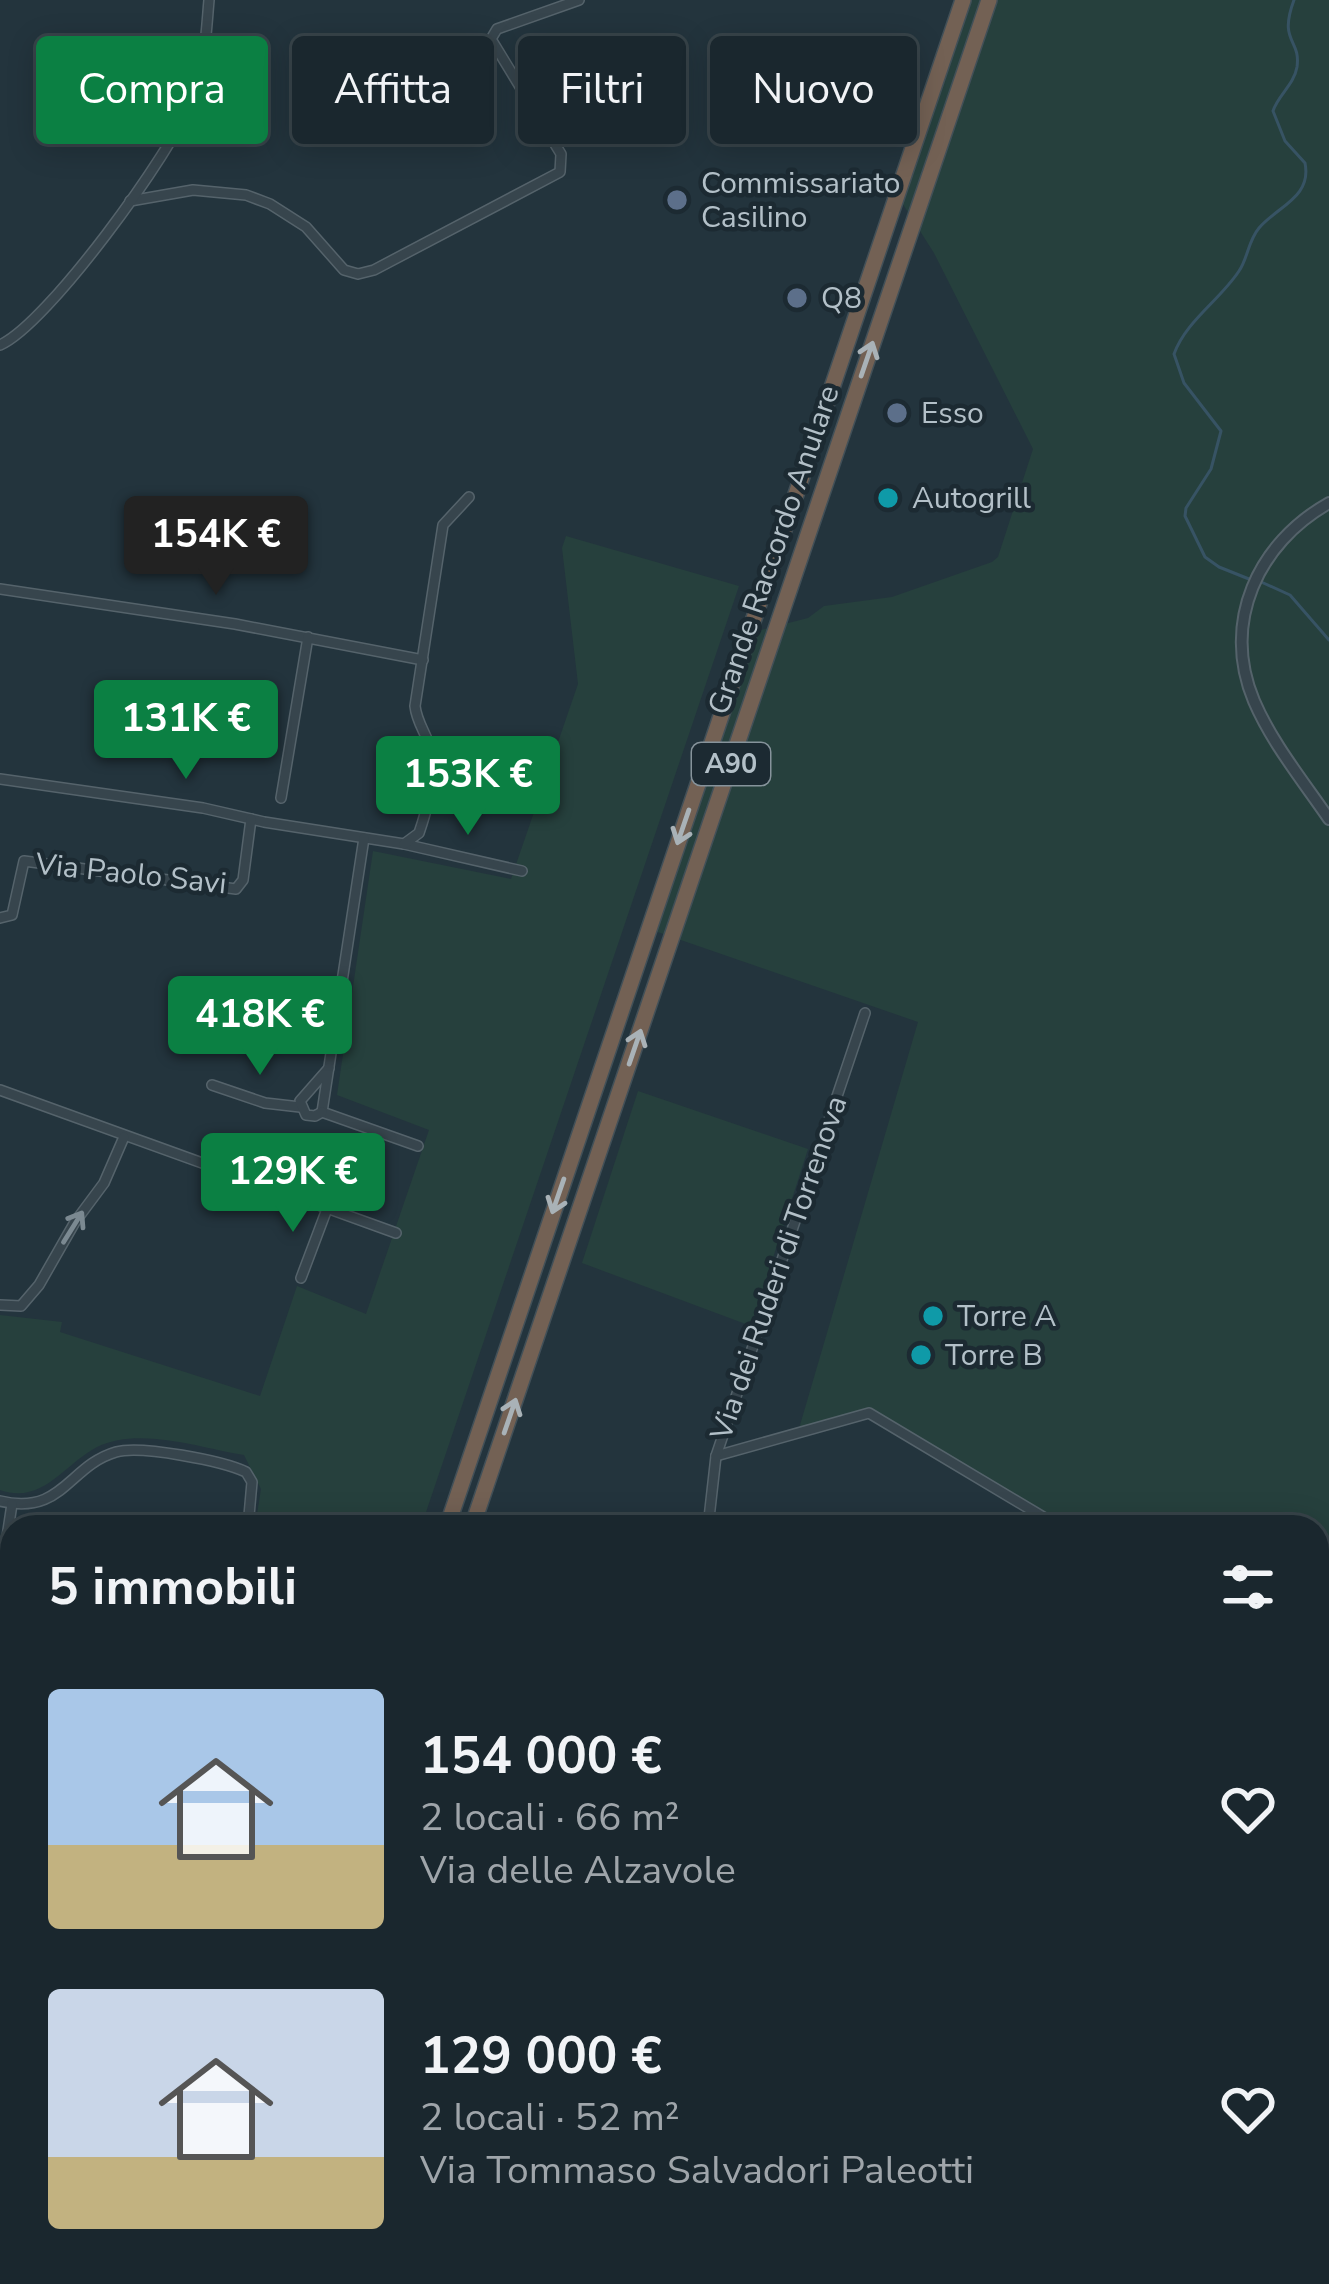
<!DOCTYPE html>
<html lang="it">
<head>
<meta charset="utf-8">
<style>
	:root { --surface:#1a272e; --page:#232f36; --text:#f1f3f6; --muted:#9fa5aa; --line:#38444a; --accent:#0b8043 }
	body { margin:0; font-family:"Nunito Sans",sans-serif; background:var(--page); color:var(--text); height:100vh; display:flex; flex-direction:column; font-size:45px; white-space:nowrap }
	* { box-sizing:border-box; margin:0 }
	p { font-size:39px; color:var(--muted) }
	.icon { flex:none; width:66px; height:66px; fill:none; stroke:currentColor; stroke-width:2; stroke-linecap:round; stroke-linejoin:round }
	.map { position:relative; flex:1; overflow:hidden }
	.panel { position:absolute; left:0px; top:1515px; width:1329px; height:771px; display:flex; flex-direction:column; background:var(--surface); border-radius:36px 36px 0 0; box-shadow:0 6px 30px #0003,0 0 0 3px var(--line) }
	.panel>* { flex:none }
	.top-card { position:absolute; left:36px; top:36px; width:1257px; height:108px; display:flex; gap:24px }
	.price { position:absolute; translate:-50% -102px; padding:0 27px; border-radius:12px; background:var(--accent); color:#fff; font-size:39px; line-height:78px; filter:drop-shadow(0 3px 6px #0008) }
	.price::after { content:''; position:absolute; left:50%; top:72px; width:36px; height:27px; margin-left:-18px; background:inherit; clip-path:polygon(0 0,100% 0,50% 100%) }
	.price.active { background:#222; color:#fff }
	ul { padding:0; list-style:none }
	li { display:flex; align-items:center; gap:36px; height:300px; padding:0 48px }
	li span { display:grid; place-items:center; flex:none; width:336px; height:240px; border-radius:12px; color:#555 }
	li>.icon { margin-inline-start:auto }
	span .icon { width:144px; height:144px; fill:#fffc; stroke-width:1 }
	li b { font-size:51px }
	h2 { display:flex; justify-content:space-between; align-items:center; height:144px; padding:0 48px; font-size:51px }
	.chip { padding:0 42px; border-radius:12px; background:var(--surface); box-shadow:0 6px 30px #0003,0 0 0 3px var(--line); font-size:42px; line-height:108px }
	.chip.active { background:var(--accent); color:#fff }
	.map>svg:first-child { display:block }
	.green { fill:#26403d }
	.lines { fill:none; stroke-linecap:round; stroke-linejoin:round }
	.stream { stroke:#375364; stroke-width:3 }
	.minor-casing { stroke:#55636b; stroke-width:12 }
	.tertiary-casing { stroke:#55636b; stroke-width:14 }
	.secondary-casing { stroke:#55636b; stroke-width:15 }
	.primary-casing { stroke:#435159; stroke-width:16 }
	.motorway-casing { stroke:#425058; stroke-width:18 }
	.minor { stroke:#37454d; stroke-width:9 }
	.tertiary { stroke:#37454d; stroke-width:10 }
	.secondary { stroke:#455560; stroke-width:12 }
	.primary { stroke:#55646d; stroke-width:14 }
	.motorway { stroke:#736154; stroke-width:15 }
	.oneway { stroke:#a9b2b7 }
	.oneway2 { stroke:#7b8991 }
	.service-dot { fill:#5c6f8a; stroke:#1c2a32; stroke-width:4.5 }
	.culture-dot { fill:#0f9aa8; stroke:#1c2a32; stroke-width:4.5 }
	.labels { text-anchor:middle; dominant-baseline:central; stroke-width:9; stroke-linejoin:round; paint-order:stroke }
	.shield { fill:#1c2a32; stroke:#86939b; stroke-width:3 }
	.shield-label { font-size:27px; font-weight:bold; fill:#b3c0c8 }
	.poi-label { font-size:30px; fill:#b3c0c8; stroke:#1c2a32; text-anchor:start }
	.street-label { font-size:30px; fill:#b3c0c8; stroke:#1c2a32 }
</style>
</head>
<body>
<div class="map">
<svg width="1329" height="2284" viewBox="0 0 1329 2284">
	<rect width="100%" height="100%" fill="#23343d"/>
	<g class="green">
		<polygon points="958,0 1329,0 1329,1678 1317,1671 1317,1527 1043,1527 1046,1520 869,1413 798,1432 918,1022 649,929 749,633 808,618 824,606 892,597 992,562 998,557 1033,449 934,253 897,195"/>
		<path d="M 566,536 L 739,586 L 421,1527 L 255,1527 L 261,1489 L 244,1455 C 201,1448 139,1426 97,1447 C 64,1464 43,1505 0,1490 L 0,1315 L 62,1322 L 60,1332 L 260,1396 L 297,1286 L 366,1314 L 429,1130 L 337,1095 L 373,851 L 511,879 L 578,684 L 562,548 Z"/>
		<polygon points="638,1091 808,1149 751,1326 582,1263"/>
	</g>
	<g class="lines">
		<g class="stream">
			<path d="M 1249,579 L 1219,567 L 1205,557 L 1185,516 L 1186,508 L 1211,469 L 1221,431 L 1184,383 L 1174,354 C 1186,321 1220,300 1239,271 C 1248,258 1248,241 1259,228 C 1278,206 1312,197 1305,163 L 1285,141 L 1273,111 C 1278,95 1294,85 1297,67 C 1301,38 1278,43 1294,0"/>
			<polyline points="1259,581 1290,595 1329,640"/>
		</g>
		<defs>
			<g id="minor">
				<polyline points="130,201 193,190 246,195 270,204 306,227 344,270 358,274 374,270 560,172 561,154 491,39 497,29 579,0"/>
				<path d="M 0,345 C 47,325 173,151 192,100 C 205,68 206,34 209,0"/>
				<polyline points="0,589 235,624 423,660"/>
				<polyline points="0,779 203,808 264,822 404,844 522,871"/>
				<polyline points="281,798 308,637"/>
				<path d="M 404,844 L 419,833 C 427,810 435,778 431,753 C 429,736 417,725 415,706 L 443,525 L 469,497"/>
				<polyline points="0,918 12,915 24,861 236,889 243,880 251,819"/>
				<polyline points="212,1085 265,1103 300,1107"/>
				<polyline points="0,1090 396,1233"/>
				<polyline points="322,1112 364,838"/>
				<polyline points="322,1112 418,1146"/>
				<polyline points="322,1112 315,1116 306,1115 300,1101 329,1068"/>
				<polyline points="301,1278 327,1209"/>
				<polyline points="0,1305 21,1306 39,1285 75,1222 104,1183 124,1137"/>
				<polyline points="716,1456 869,1413 1060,1527"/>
				<path d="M 0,1501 C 63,1516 68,1466 116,1452 C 141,1445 223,1461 246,1472 L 252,1482 L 248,1527"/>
				<polyline points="708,1527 716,1456 865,1013"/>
				<polyline points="0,1583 12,1504"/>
				<polyline points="0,1661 12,1663"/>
				<polyline points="1317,2046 1329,2051"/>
				<polyline points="427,2284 430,2274"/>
				<polyline points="594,2284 596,2274"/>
				<polyline points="647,2284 650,2274"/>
				<polyline points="732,2284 735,2274"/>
				<polyline points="792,2284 796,2274"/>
				<polyline points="904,2284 907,2274"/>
				<polyline points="953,2284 957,2274"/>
				<polyline points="1085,2284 1087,2274"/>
				<polyline points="1298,2284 1300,2274"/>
			</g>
			<path id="tertiary" d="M 1329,503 C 1258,543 1221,622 1254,701 C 1272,743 1303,781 1329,819"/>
			<polyline id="secondary" points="0,2032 12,2036"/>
			<g id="primary">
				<polyline points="1317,2191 1329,2207"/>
				<polyline points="1317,2235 1329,2219"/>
				<polyline points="129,2274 140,2284"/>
				<polyline points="308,2284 314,2274"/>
			</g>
			<g id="motorway">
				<polyline points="447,1527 963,0"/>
				<polyline points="472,1527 989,0"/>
				<polyline points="92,2284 93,2274"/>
				<polyline points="193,2284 197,2274"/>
				<polyline points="217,2284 220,2274"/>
				<polyline points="291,2284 296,2274"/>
			</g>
		</defs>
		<use href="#minor" class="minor-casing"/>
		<use href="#tertiary" class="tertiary-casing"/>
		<use href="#secondary" class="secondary-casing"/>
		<use href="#primary" class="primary-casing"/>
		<use href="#motorway" class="motorway-casing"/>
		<use href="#minor" class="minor"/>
		<use href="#tertiary" class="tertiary"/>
		<use href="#secondary" class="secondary"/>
		<use href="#primary" class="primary"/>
		<use href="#motorway" class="motorway"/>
	</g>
	<defs><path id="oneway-shaft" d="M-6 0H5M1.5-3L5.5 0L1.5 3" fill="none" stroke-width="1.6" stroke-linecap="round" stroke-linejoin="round" transform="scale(3)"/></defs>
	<g class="oneway">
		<use href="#oneway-shaft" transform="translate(867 359) rotate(-71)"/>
		<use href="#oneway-shaft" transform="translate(683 827) rotate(109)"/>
		<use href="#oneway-shaft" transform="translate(635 1047) rotate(-71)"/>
		<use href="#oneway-shaft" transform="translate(558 1196) rotate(109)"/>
		<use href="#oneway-shaft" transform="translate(510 1416) rotate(-71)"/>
	</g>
	<use class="oneway2" href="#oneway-shaft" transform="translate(73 1227) rotate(-58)"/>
	<g class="service-dot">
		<circle cx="677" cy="200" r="12"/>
		<circle cx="797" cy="298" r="12"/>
		<circle cx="897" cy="413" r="12"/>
	</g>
	<g class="culture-dot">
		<circle cx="888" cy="498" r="12"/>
		<circle cx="933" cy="1316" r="12"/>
		<circle cx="921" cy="1355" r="12"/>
	</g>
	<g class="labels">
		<rect class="shield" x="692" y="743" width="78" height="42" rx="9"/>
		<g class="shield-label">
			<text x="731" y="764">A90</text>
		</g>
		<g class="poi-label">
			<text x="701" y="183">Commissariato<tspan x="701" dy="34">Casilino</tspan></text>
			<text x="821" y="298">Q8</text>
			<text x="921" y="413">Esso</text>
			<text x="912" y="498">Autogrill</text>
			<text x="957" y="1316">Torre A</text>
			<text x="945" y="1355">Torre B</text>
		</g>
		<g class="street-label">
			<text transform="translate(774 550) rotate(-71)">Grande Raccordo Anulare</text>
			<text transform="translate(131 874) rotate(6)">Via Paolo Savi</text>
			<text transform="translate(779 1268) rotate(-71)">Via dei Ruderi di Torrenova</text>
		</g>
	</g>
</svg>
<b class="price active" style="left:216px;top:598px">154K €</b>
<b class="price" style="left:186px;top:782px">131K €</b>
<b class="price" style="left:468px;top:838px">153K €</b>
<b class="price" style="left:260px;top:1078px">418K €</b>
<b class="price" style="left:293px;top:1235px">129K €</b>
<div class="top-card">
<a class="chip active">Compra</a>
<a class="chip">Affitta</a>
<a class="chip">Filtri</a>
<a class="chip">Nuovo</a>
</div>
<section class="panel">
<h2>5 immobili<svg class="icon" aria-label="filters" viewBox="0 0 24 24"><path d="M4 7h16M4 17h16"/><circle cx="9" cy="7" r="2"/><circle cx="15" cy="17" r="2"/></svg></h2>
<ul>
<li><span style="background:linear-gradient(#a9c7e8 65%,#c2b280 0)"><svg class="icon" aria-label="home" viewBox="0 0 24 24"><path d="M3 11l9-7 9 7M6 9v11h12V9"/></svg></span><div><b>154 000 €</b><p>2 locali · 66 m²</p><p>Via delle Alzavole</p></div><svg class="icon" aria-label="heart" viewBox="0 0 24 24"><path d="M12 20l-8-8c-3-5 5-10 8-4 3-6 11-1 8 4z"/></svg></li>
<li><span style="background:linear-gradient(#c9d6e8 70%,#c2b280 0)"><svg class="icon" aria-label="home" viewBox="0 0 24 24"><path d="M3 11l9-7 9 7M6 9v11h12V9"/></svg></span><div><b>129 000 €</b><p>2 locali · 52 m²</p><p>Via Tommaso Salvadori Paleotti</p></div><svg class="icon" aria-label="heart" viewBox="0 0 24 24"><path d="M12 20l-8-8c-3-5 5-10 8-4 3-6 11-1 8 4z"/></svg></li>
</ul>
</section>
</div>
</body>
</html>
